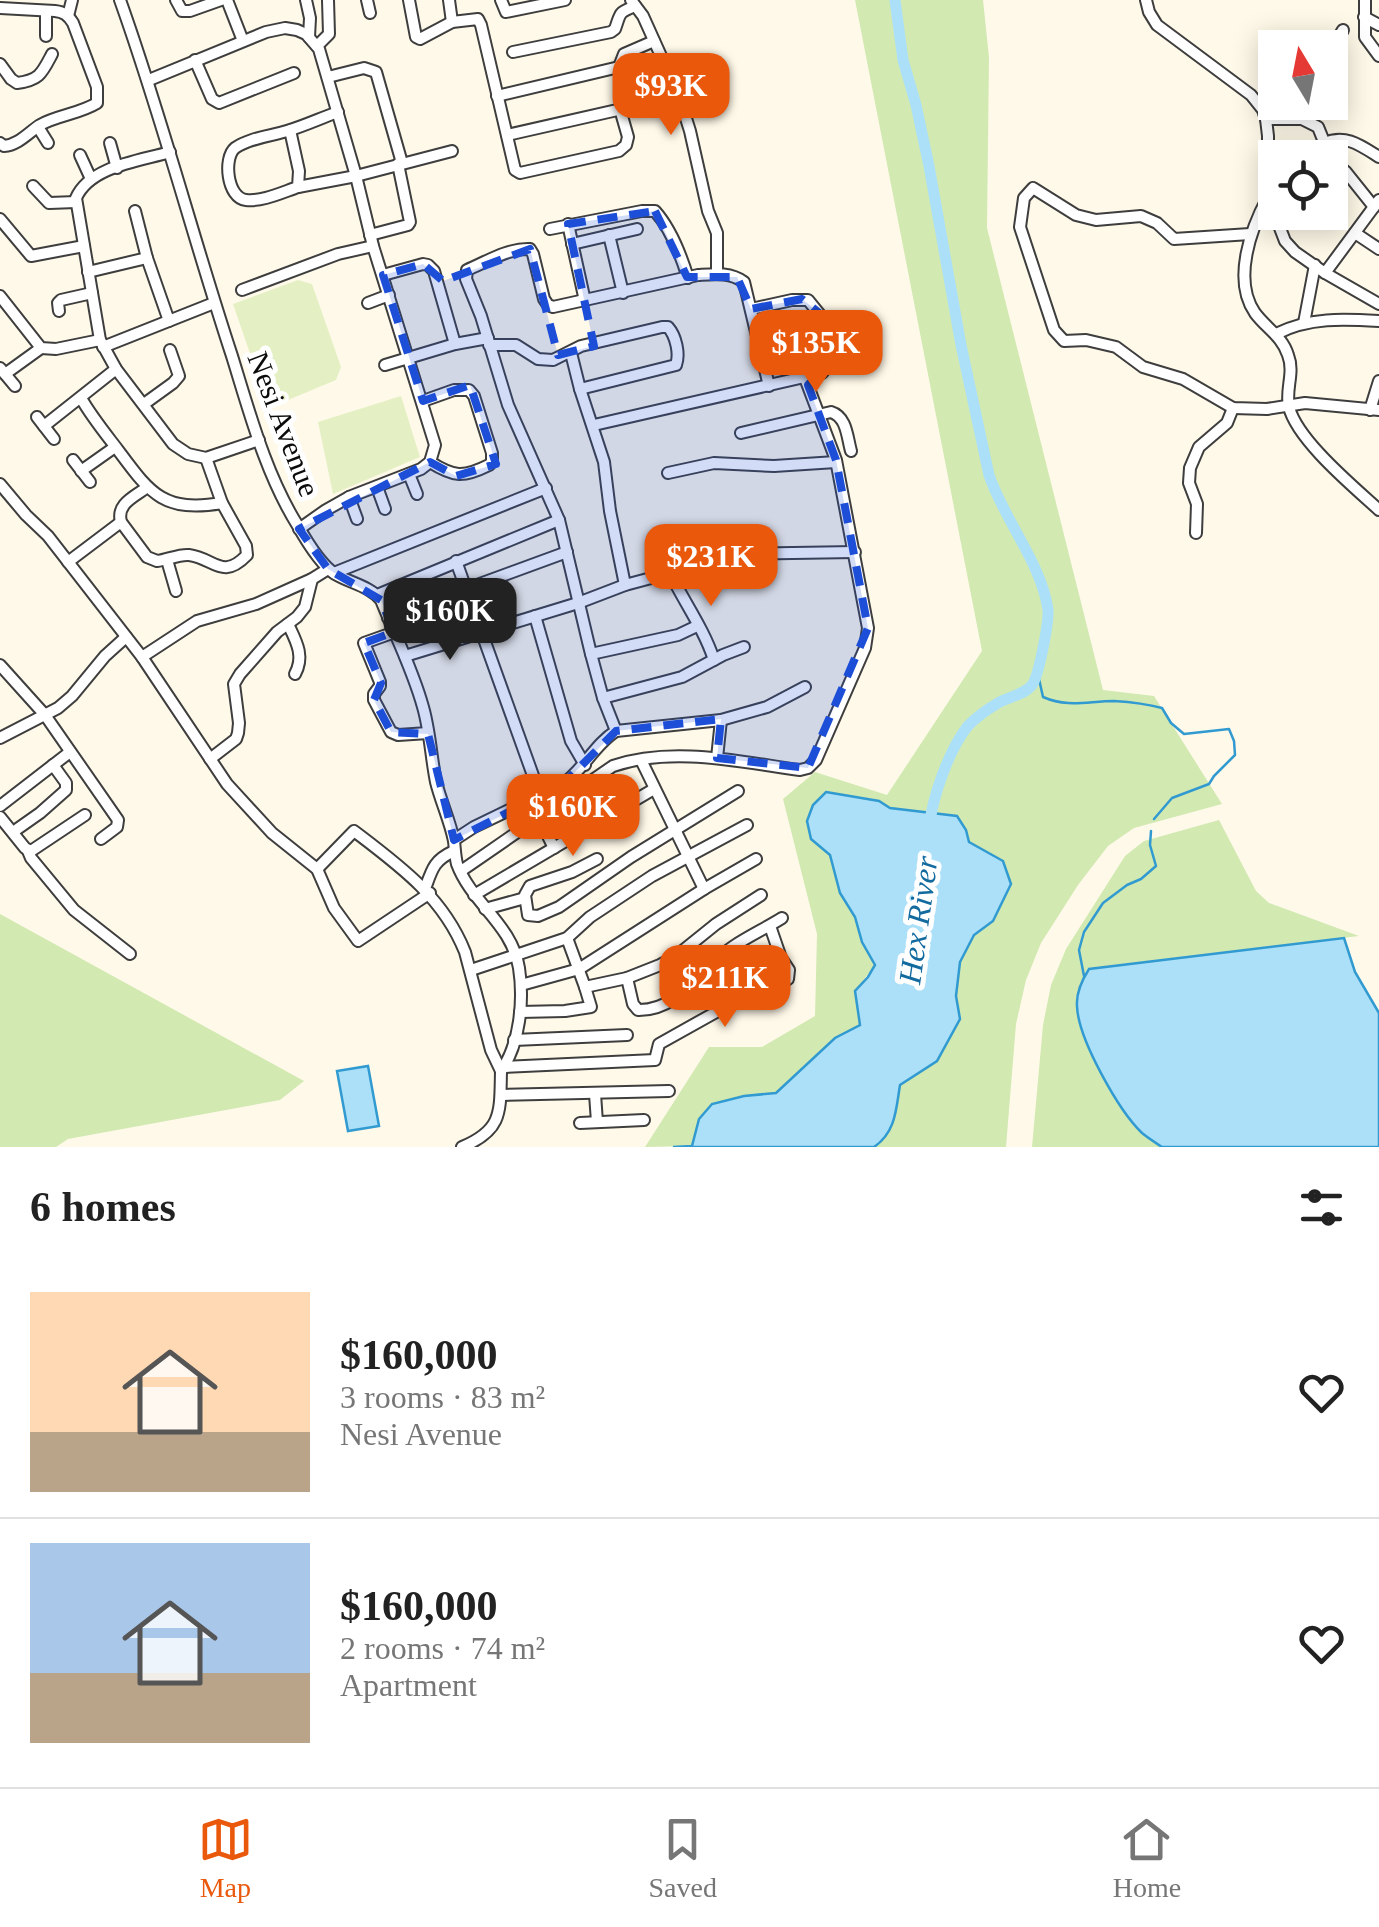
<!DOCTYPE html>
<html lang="en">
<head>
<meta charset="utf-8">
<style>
	:root { --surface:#fff; --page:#f2f2f2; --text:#222; --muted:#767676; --line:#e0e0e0; --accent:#ea580c }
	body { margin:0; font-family:Georgia,serif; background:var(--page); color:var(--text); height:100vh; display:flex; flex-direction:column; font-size:38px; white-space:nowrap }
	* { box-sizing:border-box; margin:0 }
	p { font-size:32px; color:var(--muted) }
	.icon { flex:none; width:55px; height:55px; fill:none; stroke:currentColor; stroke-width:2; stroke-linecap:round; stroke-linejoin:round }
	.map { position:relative; height:1147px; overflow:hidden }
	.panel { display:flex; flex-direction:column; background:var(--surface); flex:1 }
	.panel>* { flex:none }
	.needle { width:65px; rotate:350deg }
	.tools { position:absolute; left:1258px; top:30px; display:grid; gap:20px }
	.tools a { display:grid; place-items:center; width:90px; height:90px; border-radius:0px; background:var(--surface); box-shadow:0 5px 25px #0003; font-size:50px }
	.price { position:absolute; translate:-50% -85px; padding:0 22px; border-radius:20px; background:var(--accent); color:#fff; font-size:32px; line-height:65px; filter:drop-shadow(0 2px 5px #0008) }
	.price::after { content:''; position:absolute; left:50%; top:60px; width:30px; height:22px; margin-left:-15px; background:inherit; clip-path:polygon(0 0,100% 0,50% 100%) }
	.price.on { background:#222; color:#fff }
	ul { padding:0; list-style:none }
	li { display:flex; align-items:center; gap:30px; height:250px; padding:0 30px }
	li+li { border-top:2px solid var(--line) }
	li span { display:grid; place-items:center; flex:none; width:280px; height:200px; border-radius:0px; color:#555 }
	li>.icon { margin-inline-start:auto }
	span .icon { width:120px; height:120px; fill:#fffc; stroke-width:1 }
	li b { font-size:42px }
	h2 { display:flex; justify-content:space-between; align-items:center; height:120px; padding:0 30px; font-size:42px }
	.tabs { display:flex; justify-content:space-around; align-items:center; height:140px; border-top:2px solid var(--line); background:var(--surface); font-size:28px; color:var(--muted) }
	.tabs a { display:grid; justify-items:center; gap:5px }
	.tabs .on { color:var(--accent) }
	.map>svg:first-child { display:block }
	.green { fill:#d2e9b2 }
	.pitch { fill:#e4f0c4 }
	.water { fill:#ace0f8; stroke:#319ad0; stroke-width:2.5 }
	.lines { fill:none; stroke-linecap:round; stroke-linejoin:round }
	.stream { stroke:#319ad0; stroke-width:2.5 }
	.river { stroke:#ace0f8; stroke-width:11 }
	.minor-casing { stroke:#3e3e3e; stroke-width:14 }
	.minor { stroke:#fff; stroke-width:10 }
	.marked { fill:#1d4ed8; fill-opacity:0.2; stroke:#1d4ed8; stroke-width:8; stroke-dasharray:20 12; stroke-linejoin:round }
	.labels { text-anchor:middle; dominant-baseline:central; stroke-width:10; stroke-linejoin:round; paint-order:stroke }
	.street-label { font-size:30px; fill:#0b0b0b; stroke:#fff }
	.water-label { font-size:32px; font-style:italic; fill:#126a9e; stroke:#fff }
</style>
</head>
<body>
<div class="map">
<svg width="1379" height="1147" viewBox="0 0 1379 1147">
	<rect width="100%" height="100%" fill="#fff9e9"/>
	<g class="green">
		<path d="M 855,0 L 983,0 L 989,57 L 987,228 L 1103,690 L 1154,696 L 1222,804 L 1134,828 L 1108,846 L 1078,885 L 1041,943 L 1026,980 L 1016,1024 L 1006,1147 L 874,1147 C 896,1132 897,1109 900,1085 L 937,1061 L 960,1019 L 956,996 L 960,962 L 974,935 L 993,920 L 1003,862 L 969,842 L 966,830 L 957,816 L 890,808 L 879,801 L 807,821 L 811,839 L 830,855 L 840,893 L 855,917 L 862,942 L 875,965 L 855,991 L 861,1025 L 835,1038 L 776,1093 L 744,1096 L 699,1119 L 692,1146 L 645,1147 L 709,1047 L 762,1047 L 815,1016 L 817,934 L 783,799 L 815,772 L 887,795 L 982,651 Z"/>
		<path d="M 1219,820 L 1256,891 L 1269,903 L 1359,936 L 1088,968 C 1082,979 1076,990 1076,1004 C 1075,1036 1119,1112 1142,1134 C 1148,1139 1155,1143 1161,1147 L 1032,1147 L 1043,1025 L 1051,985 L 1066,949 L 1125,856 L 1144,841 Z"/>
		<polygon points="0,914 304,1081 280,1100 68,1139 56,1147 0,1147"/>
	</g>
	<g class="pitch">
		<polygon points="298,280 312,284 341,367 336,380 276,405 266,400 233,304"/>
		<polygon points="401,396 420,457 333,494 318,422"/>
	</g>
	<g class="water">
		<path d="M 826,792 L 879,801 L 890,808 L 957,816 L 966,830 L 969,842 L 1003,861 L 1011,884 L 993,921 L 974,935 L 960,962 L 956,996 L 960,1019 L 937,1061 L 900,1085 C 896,1109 896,1132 874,1147 L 673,1147 L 692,1146 L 699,1119 L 712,1104 L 744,1096 L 776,1093 L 835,1038 L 860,1025 L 855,991 L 868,977 L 875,965 L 862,942 L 855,917 L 840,893 L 830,855 L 811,839 L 807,821 L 813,805 Z"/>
		<path d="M 1344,938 L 1355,972 L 1379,1013 L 1379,1147 L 1162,1147 C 1156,1143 1148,1138 1142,1133 C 1119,1111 1078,1039 1077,1006 C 1076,993 1082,980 1089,969 Z"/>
		<polygon points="368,1066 379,1126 348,1131 337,1071"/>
	</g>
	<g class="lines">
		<g class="stream">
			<path d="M 1037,670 L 1043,697 C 1068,708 1088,701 1114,701 C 1130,702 1147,704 1162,708 L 1171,723 L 1184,734 L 1229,729 L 1234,741 L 1235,755 L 1214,776 L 1209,784 L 1172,798 L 1154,819"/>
			<polyline points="1084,976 1079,950 1084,932 1103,903 1127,885 1141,879 1156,866 1150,845 1151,831"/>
		</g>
		<path class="river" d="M 895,0 L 903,60 L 916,105 L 929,166 L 961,345 L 989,475 C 1003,518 1042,564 1048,610 C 1049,621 1039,676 1032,685 C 1024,695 1008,697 998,703 C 988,709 975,718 967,727 C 948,752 933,796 929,827"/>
		<defs>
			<g id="minor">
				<path d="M 120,0 C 162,117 193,238 232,356 C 250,414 266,475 298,526 C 307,542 320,564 335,574 C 350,583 370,586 381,600 C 395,635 413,670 423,707 C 430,731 431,757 436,782 C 441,802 450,821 454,841 C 455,849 455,856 457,864 C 472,904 512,924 519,968 C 524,1000 520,1044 501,1071 C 500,1112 503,1130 462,1147"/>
				<polyline points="176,0 182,11 190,11 221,0"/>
				<polyline points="227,0 243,41"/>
				<polyline points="306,0 310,18 309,37"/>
				<polyline points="367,0 370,13"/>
				<polyline points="409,0 416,37 420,39 452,22 478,19 481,25 515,170 520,173 619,151 626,145 628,137 620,109"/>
				<polyline points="449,0 452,22"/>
				<polyline points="501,0 506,12 565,0"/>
				<polyline points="631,0 643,16 679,96 690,131 708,211 717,233 717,273"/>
				<polyline points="1146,0 1149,12 1157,25 1251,95 1263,110 1266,119 1268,136 1268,197 1285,241 1295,252 1325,273 1379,304"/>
				<polyline points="1365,0 1365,37 1379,56"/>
				<path d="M 0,8 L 55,11 C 64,12 68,15 73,23 L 97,87 L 97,103 C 79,114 58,115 40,125 C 28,133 18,145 4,146 L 0,143"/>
				<polyline points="68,16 72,0"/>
				<polyline points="1364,17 1379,25"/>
				<polyline points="46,36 46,11"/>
				<polyline points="317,46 329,34 328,0"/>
				<polyline points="1330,51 1343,30"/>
				<path d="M 513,52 L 611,32 L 615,29 C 621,12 618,13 635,6"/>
				<polyline points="195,60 212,99 219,103 294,73"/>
				<path d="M 0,64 L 11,79 L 17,83 C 40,80 42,73 52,54"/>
				<polyline points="619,67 624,54 654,41"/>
				<polyline points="328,77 364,68 376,72 402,163"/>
				<polyline points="149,80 266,32 285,28 297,30 306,34 319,49 356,176 373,246 435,445 430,462 421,469 349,497 326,510 299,529"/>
				<polyline points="497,96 636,63"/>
				<polyline points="1266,119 1302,119 1318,127 1331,159 1346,172 1374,207"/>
				<polyline points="1302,119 1310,102"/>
				<polyline points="38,127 48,143"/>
				<path d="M 290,130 L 299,171 L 298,187 C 283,192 262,202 246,200 C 227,198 223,158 235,148 C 249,138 271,136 287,131 C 304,126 321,118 338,112"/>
				<polyline points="507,135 679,96"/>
				<polyline points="110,143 117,168"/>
				<path d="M 1324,143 C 1346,134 1360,145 1379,157"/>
				<path d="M 170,152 C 140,161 90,166 76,198 L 100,340 L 116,369 L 173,444 L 188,454 L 206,458 L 259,440"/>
				<polyline points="80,155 91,179"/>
				<polyline points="33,186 49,203 76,202"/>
				<polyline points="298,187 356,176 452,151"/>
				<path d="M 1268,197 C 1251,228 1232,280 1255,313 C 1266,328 1282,336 1288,355 C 1295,373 1285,389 1289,407 C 1297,440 1354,487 1379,510"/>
				<polyline points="135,211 147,258 169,321"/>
				<polyline points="0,219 31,256 84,246"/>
				<polyline points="568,224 585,301"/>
				<path d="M 550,229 L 642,211 L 655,211 C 671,229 681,255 688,278"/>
				<polyline points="1355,233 1379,249"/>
				<polyline points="1250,234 1174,239 1157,223 1141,216 1096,220 1076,215 1033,188 1024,198 1020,227 1054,330 1064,341 1086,340 1116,347 1143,367 1183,379 1233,408 1267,409 1305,403 1379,410"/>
				<polyline points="370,235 408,225 410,222 398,164"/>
				<polyline points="609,235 623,293"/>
				<polyline points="572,244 637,229"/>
				<polyline points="88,272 147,258"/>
				<polyline points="1325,273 1379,200"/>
				<polyline points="383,275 423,264 428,265 434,271 455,344 385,365"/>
				<polyline points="242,290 338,254 373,246"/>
				<polyline points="0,296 41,348 56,349 100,340"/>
				<polyline points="368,303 389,295"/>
				<polyline points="59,311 58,303 61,300 92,293"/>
				<polyline points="1304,323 1315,265"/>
				<path d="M 1276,334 C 1309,317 1344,319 1379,321"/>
				<polyline points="455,344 488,338"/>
				<path d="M 489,345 L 516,345 L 538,359 L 553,360 L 581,346 L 662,327 L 668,327 C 676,336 680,354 676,365 L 580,389"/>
				<polyline points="103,347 214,303"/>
				<polyline points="571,353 580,389 604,462 610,511 625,585"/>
				<polyline points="0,368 15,386"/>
				<polyline points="5,374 41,348"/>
				<path d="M 81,398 C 91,416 105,433 118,450 C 150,493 163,513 222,503"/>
				<path d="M 423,401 L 454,390 L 469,390 L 474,396 L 492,453 L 492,462 L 489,465 C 463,478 454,477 430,462"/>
				<polyline points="144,404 173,383 179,376 170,350"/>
				<polyline points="1370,410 1379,381"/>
				<polyline points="37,417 54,439"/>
				<polyline points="594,425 822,373 841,350 838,337 808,300 792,300 751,309"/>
				<polyline points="44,426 116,369"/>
				<path d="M 741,433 L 831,412 C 847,417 847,437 851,451"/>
				<polyline points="73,460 90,482"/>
				<polyline points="81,471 115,447"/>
				<polyline points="668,473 714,463 774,466 836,462"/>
				<polyline points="409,474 417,494"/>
				<polyline points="0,484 26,515 48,536 142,657 227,784 272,833 317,869 334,908 358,941 430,893"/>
				<polyline points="377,487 385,509"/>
				<path d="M 146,488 C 134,497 116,504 121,522 L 147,557 L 157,561 C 167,560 179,554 189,555 C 214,558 222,581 247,555 L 246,546 L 222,503 L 206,458"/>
				<polyline points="349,497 357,519"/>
				<polyline points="1196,533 1197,504 1189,483 1190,468 1199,447 1227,423 1233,408"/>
				<polyline points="167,560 176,591"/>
				<polyline points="456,561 540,795"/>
				<polyline points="68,562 121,522"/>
				<polyline points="334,573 546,488"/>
				<path d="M 670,573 C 684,602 704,629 714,660"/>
				<polyline points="466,589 567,552"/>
				<polyline points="377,595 559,520"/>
				<polyline points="535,616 571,741 585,765"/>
				<polyline points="388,618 468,595"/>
				<path d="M 288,624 C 296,641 305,656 295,674"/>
				<polyline points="395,632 364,643 380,682 380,686 374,694 374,700 391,732 398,735 428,733"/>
				<polyline points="591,654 678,635 697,626"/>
				<polyline points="405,656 578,603 625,585 685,569 722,554 855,552"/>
				<polyline points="142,657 197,621 256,604 312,579 328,569"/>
				<polyline points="0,665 45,715 118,820 117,827 101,839"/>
				<polyline points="603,698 682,677 723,655 744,647"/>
				<path d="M 616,731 L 603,698 L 591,654 L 559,520 L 508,405 L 481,316 L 466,279 L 467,270 C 486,262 508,248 530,249 L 533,254 L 544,299 L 548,305 L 553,307 L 698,275 C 714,274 730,272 744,282 L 769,386"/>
				<polyline points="0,738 58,708 72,696 105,656 126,637"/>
				<polyline points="717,758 721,720"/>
				<polyline points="210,759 236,739 238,733 239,723 234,684 240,674 277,632 297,617 305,607 312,579"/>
				<polyline points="641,760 704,889"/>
				<polyline points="0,806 70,752"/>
				<polyline points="0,817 25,848 31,851 85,815"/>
				<polyline points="539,818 554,848"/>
				<polyline points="13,832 40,813 66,790 66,783 53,765"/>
				<path d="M 454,840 L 474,827 L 563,784 C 584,769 595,744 616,731 L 721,720 L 767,707 L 805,687"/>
				<polyline points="28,851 31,858 74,910 130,954"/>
				<polyline points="597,859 572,872 530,886 525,895 528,915 538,916 559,907 631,857 738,791"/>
				<path d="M 317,869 L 354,831 C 400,866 443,897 465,952 L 491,1050 L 501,1071"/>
				<path d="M 461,871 L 613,766 C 673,746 740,762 800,770 L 808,768 L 816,760 L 865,648 L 868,628 L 836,460 L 805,378"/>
				<path d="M 425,889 C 432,869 434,860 454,851"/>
				<polyline points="474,895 654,789"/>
				<polyline points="485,909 525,898"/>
				<polyline points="567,938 585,987 627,978 660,965 675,957 716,924 761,895"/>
				<polyline points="471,970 567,938 590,917 652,876 747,825"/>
				<path d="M 627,978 L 633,1004 L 638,1010 C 680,1011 702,967 734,946 C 749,936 766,928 782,918"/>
				<polyline points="521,985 579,969 704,889 756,859"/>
				<polyline points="520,1012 565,1011 591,1007 585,987"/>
				<polyline points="514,1040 627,1035"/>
				<polyline points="505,1067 655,1060 659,1044 718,1011 736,986 757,978 765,990 768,991 788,979 789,970 781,958 770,926"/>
				<polyline points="595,1094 597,1122"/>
				<polyline points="501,1095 669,1091"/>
				<polyline points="580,1123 644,1120"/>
			</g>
		</defs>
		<use href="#minor" class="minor-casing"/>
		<use href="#minor" class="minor"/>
	</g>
	<path class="marked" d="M 655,211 L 687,277 L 737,277 L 751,309 L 802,299 L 823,316 L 841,350 L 808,385 L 836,460 L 868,628 L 808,768 L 717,758 L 721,719 L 616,731 L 563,784 L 454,840 L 428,734 L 391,732 L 374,700 L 381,683 L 364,643 L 394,632 L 381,600 L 328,569 L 299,529 L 430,462 L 456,476 L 496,464 L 470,385 L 423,401 L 383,275 L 423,264 L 443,281 L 530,249 L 558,355 L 594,346 L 568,224 Z"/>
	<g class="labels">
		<g class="street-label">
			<text transform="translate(284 424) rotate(69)">Nesi Avenue</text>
		</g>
		<g class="water-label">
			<text transform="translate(918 920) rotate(-82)">Hex River</text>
		</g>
	</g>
</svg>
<div class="tools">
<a><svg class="needle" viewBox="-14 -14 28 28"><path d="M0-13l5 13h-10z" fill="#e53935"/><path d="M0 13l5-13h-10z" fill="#767676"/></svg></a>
<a><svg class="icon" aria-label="locate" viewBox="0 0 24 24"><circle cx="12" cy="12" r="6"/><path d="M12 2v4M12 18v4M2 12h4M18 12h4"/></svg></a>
</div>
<b class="price" style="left:671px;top:138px">$93K</b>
<b class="price" style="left:816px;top:395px">$135K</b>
<b class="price" style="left:711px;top:609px">$231K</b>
<b class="price on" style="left:450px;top:663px">$160K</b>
<b class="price" style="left:573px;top:859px">$160K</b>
<b class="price" style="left:725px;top:1030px">$211K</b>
</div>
<section class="panel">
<h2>6 homes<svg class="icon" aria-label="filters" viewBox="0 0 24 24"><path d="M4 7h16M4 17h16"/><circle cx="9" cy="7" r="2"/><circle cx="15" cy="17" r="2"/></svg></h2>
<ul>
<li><span style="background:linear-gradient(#ffd9b3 70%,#b9a48a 0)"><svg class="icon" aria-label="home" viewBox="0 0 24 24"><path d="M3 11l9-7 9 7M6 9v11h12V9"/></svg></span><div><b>$160,000</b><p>3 rooms · 83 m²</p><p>Nesi Avenue</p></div><svg class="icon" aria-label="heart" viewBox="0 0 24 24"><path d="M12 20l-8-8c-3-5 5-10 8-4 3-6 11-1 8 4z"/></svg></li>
<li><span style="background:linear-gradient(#a9c7e8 65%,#b9a48a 0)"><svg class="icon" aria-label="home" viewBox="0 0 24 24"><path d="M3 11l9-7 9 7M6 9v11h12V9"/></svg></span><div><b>$160,000</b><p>2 rooms · 74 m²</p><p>Apartment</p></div><svg class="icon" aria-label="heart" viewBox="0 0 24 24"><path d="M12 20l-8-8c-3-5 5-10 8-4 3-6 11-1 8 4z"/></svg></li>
</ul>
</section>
<nav class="tabs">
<a class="on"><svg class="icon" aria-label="map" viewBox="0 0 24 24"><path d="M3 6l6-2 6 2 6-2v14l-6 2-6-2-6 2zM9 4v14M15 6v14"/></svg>Map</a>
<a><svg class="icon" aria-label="saved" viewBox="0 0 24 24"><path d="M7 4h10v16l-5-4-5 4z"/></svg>Saved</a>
<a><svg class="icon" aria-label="home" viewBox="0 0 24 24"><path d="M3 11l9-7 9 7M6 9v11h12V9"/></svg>Home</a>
</nav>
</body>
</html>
